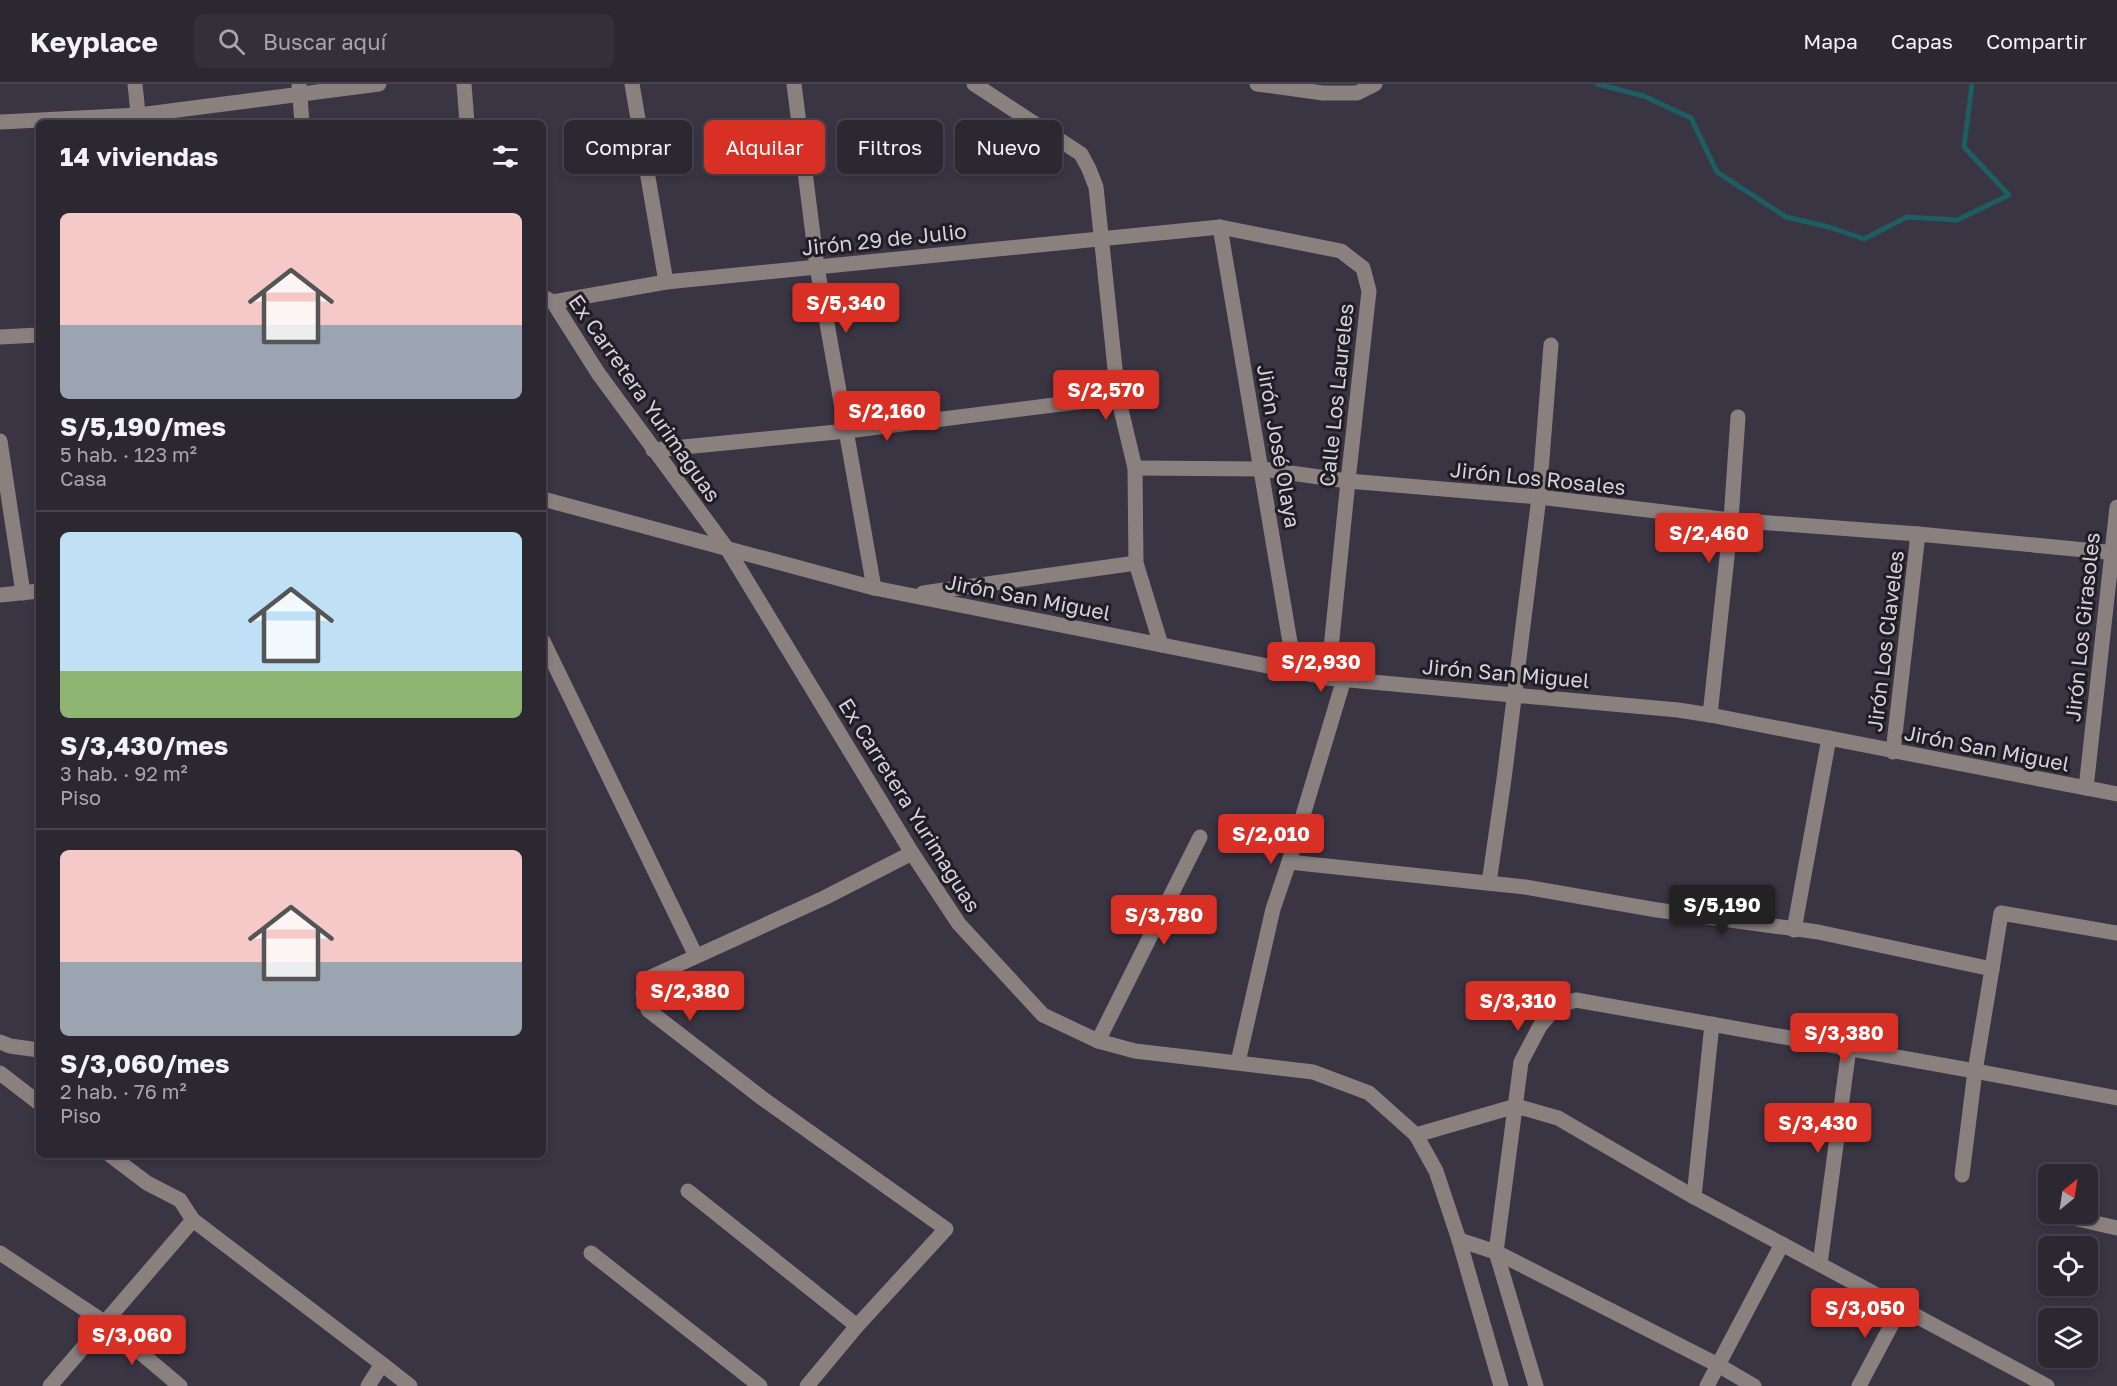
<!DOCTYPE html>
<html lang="es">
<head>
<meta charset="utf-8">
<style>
	:root { --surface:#2b2832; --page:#33303a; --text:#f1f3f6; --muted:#a6a6ac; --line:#47444d; --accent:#d93025 }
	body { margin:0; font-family:"Golos Text",sans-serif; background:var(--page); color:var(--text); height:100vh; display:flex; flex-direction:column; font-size:22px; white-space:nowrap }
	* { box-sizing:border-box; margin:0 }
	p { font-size:20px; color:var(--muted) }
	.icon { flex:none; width:33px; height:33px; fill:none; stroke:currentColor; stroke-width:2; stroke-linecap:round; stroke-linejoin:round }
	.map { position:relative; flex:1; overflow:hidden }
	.details { position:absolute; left:36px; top:36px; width:510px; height:1038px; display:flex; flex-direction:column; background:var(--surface); border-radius:9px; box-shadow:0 3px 9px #0003,0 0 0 2px var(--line) }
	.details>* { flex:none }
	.top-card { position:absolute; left:564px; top:36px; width:570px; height:54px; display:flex; gap:12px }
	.needle { width:39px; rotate:30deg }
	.tools { position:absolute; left:2038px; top:1080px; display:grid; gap:12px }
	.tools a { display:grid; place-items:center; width:60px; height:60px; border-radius:9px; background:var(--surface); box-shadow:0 3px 9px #0003,0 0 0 2px var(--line); font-size:30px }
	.price { position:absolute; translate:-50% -51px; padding:0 14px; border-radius:6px; background:var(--accent); color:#fff; font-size:20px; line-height:39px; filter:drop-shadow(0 2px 3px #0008) }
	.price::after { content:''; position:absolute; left:50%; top:36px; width:18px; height:14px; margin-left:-9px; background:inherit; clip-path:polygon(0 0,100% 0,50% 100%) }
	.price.on { background:#222; color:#fff }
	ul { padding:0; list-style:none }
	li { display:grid; align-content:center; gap:12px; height:318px; padding:0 24px }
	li+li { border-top:2px solid var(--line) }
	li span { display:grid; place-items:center; height:186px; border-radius:9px; color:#555 }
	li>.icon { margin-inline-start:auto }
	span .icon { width:108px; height:108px; fill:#fffc; stroke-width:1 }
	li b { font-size:26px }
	h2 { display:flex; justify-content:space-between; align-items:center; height:72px; padding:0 24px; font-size:26px }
	.pill { padding:0 21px; border-radius:9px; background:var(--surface); box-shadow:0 3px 9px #0003,0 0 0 2px var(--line); font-size:21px; line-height:54px }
	.pill.on { background:var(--accent); color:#fff }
	header { display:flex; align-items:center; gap:36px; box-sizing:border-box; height:84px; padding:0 30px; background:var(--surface); border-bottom:2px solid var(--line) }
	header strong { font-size:28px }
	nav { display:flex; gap:33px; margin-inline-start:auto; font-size:21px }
	.search { width:420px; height:54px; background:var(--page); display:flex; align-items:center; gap:15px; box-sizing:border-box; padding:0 21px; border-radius:9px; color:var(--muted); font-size:22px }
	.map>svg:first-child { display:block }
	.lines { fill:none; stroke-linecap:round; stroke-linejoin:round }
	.stream { stroke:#1c5e62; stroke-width:5 }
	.minor { stroke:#8a817f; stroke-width:15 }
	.labels { text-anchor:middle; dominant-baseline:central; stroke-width:6; stroke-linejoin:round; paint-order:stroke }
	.street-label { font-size:21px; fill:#d5d2dc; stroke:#201d24 }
</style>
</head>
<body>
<header>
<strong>Keyplace</strong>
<div class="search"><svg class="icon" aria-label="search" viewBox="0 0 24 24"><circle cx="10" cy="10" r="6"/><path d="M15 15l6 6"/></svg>Buscar aquí</div>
<nav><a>Mapa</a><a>Capas</a><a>Compartir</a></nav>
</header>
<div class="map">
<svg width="2117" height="1302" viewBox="0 0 2117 1302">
	<rect width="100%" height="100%" fill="#393543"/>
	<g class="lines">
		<polyline class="stream" points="1597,0 1644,12 1691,34 1717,88 1786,133 1829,143 1864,155 1907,133 1957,136 2009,111 1964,63 1972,0"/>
		<g class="minor">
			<polyline points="135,0 139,39"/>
			<polyline points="299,0 302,39"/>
			<polyline points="464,0 467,39"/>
			<polyline points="632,0 666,198"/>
			<polyline points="794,0 817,183 874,504"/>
			<polyline points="974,0 1081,70 1089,85 1096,103 1118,313 1135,384 1136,479 1161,561"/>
			<polyline points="1257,0 1323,9 1357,9 1375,0"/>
			<polyline points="0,38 139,31 379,0"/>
			<polyline points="1220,143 1295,588"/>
			<polyline points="543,213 553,218 598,289 728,466 912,769 959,840 1043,931 1098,957 1135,967 1313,988 1369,1009 1416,1051 1436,1087 1459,1156 1501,1302"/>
			<polyline points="553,218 666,198 1220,143 1341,167 1363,184 1369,207 1348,397 1328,594"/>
			<polyline points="0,253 39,251"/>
			<polyline points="0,357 23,509"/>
			<polyline points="653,366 847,347 1118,313"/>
			<polyline points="1135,384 1262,385 1348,397 1539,413 1731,436 1918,450 2117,469"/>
			<polyline points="543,415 874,504 1328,594 1678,626 1710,631 2117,710"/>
			<polyline points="923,509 1136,479"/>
			<polyline points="0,511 39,507"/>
			<polyline points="543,557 696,872"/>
			<polyline points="1710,631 1731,436 1738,333"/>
			<polyline points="1893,668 1918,450"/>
			<polyline points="2086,704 2117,423"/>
			<polyline points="1289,778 1525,803 1657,826 1818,848 1992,885 2001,829 2117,849"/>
			<polyline points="1489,799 1504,695 1539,413 1551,261"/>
			<polyline points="1794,846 1829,654"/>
			<polyline points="1098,957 1200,753"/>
			<polyline points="0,958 10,962 39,966"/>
			<polyline points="1238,978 1273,825 1289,778 1344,595"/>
			<polyline points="0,989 39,1019"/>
			<polyline points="1416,1051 1516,1022 1558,1034 1694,1113 2047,1302"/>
			<polyline points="110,1071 147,1099 180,1116 193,1136 382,1280"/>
			<polyline points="1962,1091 1975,987 1992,885"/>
			<polyline points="688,1107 857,1242"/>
			<polyline points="1694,1113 1712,940"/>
			<polyline points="2073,1134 2117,1144"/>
			<polyline points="1459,1156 1496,1168 1718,1281 1754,1302"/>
			<polyline points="0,1169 104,1238 180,1302"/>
			<polyline points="591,1169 760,1302"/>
			<polyline points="1820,1180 1849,964"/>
			<polyline points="50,1302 193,1136"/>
			<polyline points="368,1302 382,1280 410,1302"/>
			<polyline points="807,1302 857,1242 946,1145 762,1014 648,926 643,909 651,893 824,814 912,769"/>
			<polyline points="1536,1302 1496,1168 1521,978 1540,942 1557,922 1576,916 1975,987 2117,1014"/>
			<polyline points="1707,1302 1782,1160"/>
			<polyline points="1859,1302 1901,1223"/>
		</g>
	</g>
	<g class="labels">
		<g class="street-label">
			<text transform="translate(884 155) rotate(-6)">Jirón 29 de Julio</text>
			<text transform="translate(1336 311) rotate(-84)">Calle Los Laureles</text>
			<text transform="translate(645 314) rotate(55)">Ex Carretera Yurimaguas</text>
			<text transform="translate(1279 362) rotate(80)">Jirón José Olaya</text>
			<text transform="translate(1538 394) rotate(6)">Jirón Los Rosales</text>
			<text transform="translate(1028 513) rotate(11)">Jirón San Miguel</text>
			<text transform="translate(2082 543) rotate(-84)">Jirón Los Girasoles</text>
			<text transform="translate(1885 557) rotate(-83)">Jirón Los Claveles</text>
			<text transform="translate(1506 589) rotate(5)">Jirón San Miguel</text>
			<text transform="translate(1987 664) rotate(11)">Jirón San Miguel</text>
			<text transform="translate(910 721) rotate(58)">Ex Carretera Yurimaguas</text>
		</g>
	</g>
</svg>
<div class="tools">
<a><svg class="needle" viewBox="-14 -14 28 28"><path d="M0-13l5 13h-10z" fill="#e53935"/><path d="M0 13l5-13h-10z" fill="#a6a6ac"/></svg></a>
<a><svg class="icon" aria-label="locate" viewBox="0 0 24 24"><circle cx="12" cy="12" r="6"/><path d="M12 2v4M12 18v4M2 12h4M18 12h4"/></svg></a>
<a><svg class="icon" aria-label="layers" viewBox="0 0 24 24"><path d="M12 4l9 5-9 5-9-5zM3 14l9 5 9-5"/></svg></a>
</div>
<b class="price" style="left:846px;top:250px">S/5,340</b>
<b class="price" style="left:1106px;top:337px">S/2,570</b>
<b class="price" style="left:887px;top:358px">S/2,160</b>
<b class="price" style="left:1709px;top:480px">S/2,460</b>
<b class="price" style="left:1321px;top:609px">S/2,930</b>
<b class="price" style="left:1271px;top:781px">S/2,010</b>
<b class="price on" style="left:1722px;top:852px">S/5,190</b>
<b class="price" style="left:1164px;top:862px">S/3,780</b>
<b class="price" style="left:690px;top:938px">S/2,380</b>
<b class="price" style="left:1518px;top:948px">S/3,310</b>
<b class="price" style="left:1844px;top:980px">S/3,380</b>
<b class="price" style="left:1818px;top:1070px">S/3,430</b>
<b class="price" style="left:1865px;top:1255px">S/3,050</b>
<b class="price" style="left:132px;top:1282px">S/3,060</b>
<div class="top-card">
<a class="pill">Comprar</a>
<a class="pill on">Alquilar</a>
<a class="pill">Filtros</a>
<a class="pill">Nuevo</a>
</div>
<section class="details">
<h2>14 viviendas<svg class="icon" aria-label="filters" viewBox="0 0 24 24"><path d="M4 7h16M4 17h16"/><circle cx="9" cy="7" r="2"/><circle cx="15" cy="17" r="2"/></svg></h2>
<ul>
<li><span style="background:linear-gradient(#f6c9c9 60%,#9aa5b1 0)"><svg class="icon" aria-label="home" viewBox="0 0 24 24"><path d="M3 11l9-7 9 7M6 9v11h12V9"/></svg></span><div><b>S/5,190/mes</b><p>5 hab. · 123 m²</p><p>Casa</p></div></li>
<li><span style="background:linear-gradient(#bfe0f5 75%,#8fb573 0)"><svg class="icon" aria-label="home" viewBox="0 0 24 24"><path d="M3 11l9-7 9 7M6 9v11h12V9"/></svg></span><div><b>S/3,430/mes</b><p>3 hab. · 92 m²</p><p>Piso</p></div></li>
<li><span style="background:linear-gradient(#f6c9c9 60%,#9aa5b1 0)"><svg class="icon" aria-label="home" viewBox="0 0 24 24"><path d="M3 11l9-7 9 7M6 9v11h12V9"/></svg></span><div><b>S/3,060/mes</b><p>2 hab. · 76 m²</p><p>Piso</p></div></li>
</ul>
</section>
</div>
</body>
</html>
